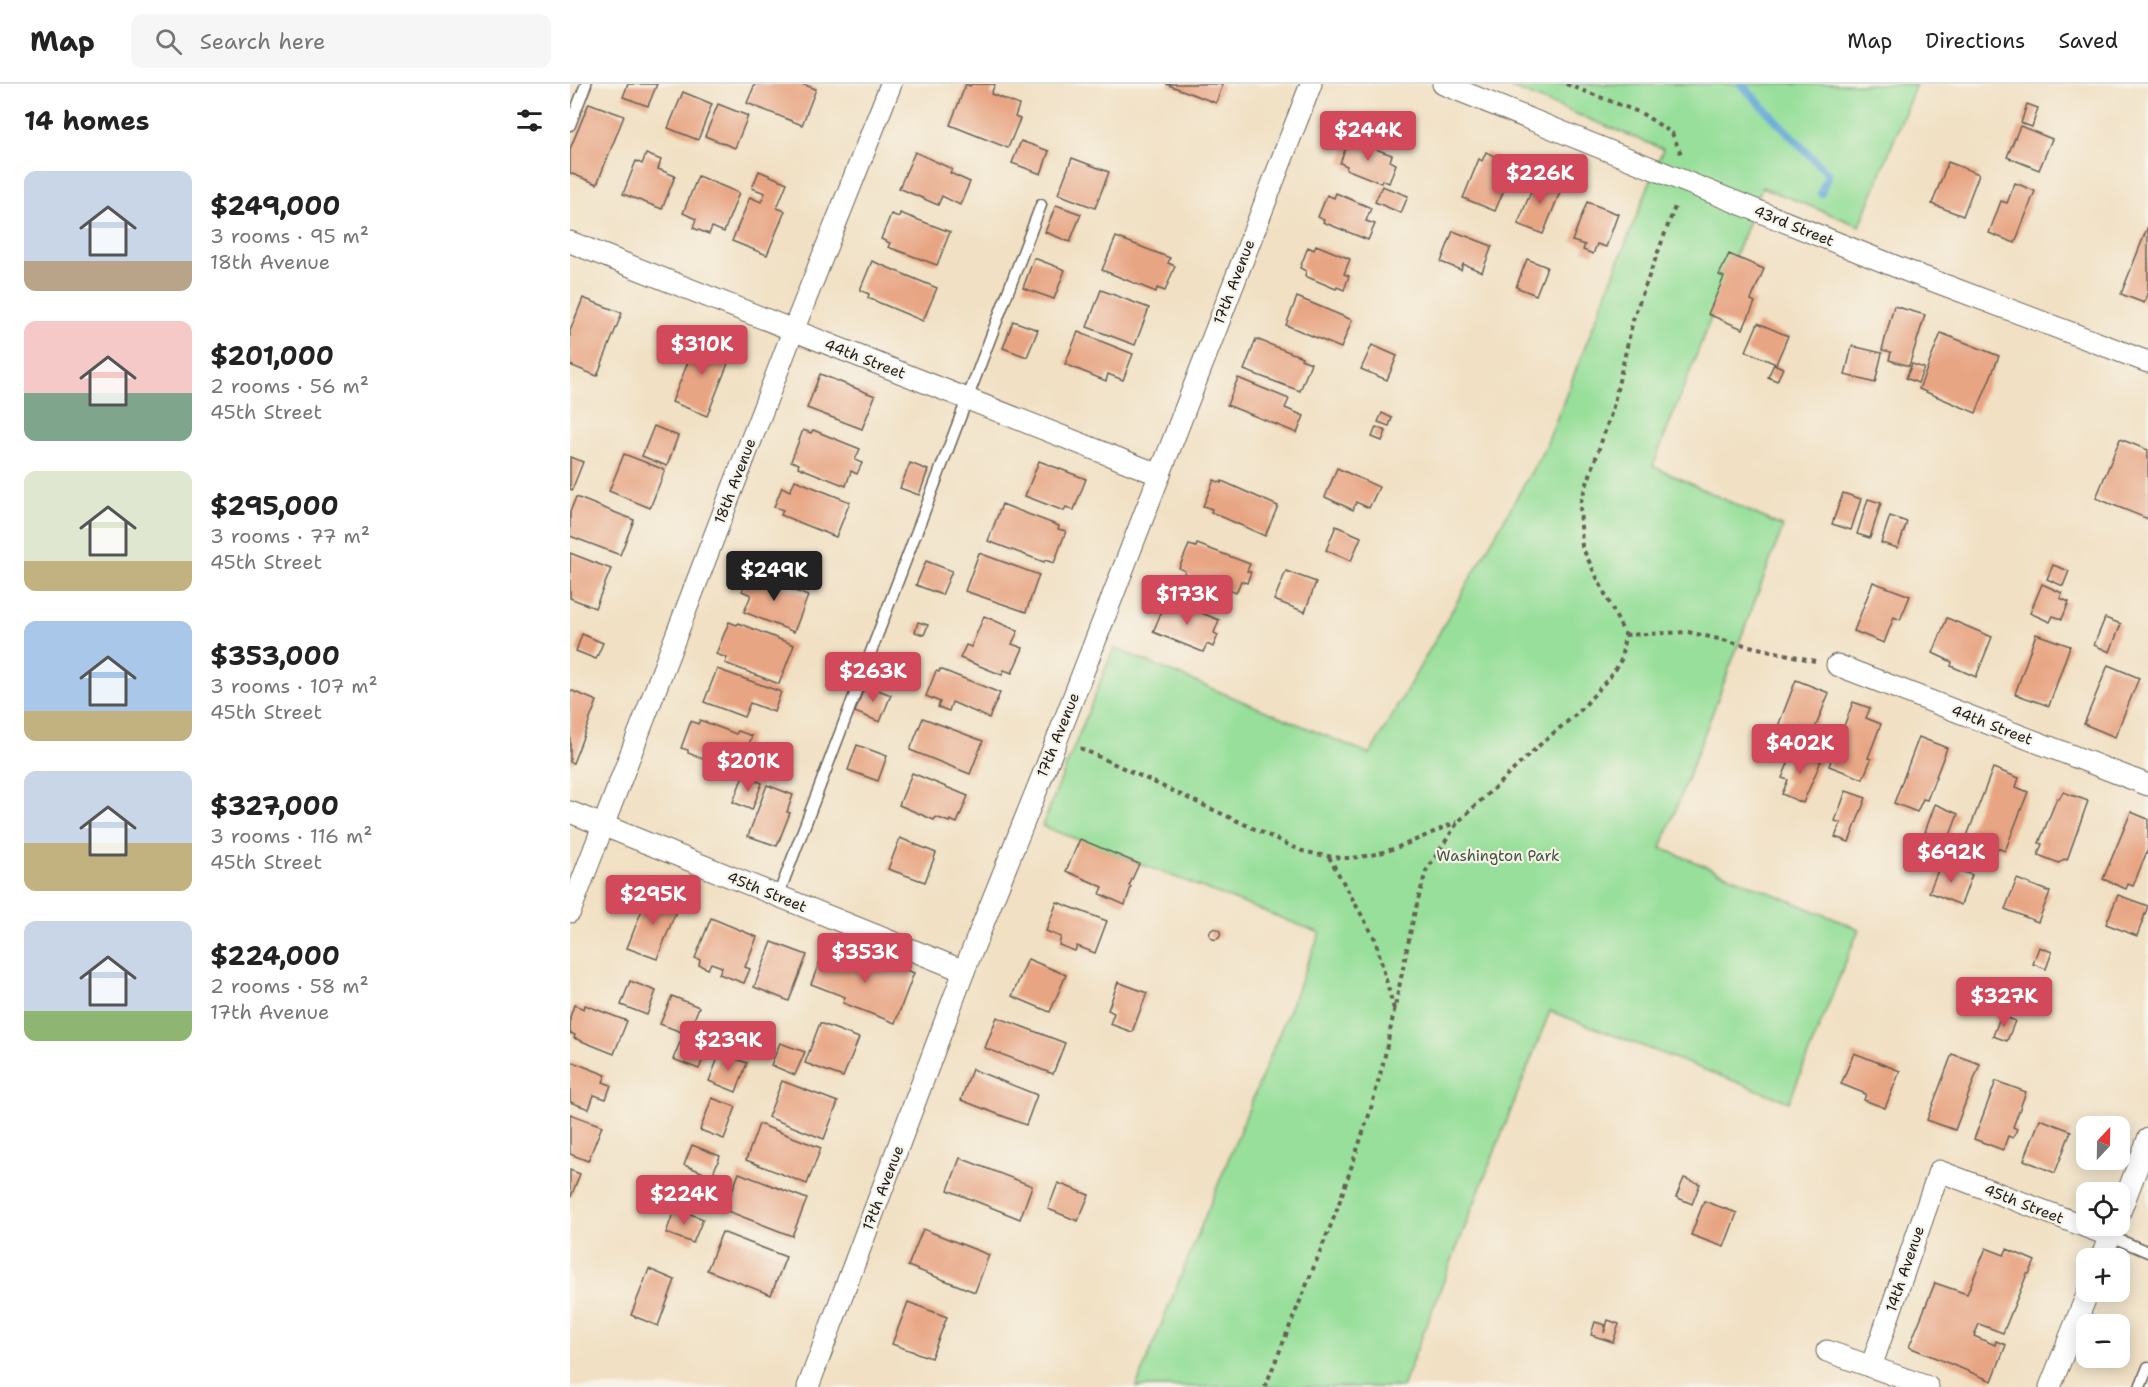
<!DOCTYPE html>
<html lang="en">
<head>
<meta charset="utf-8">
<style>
	:root { --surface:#fff; --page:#f6f6f6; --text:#222; --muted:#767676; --line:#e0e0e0; --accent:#d1495b }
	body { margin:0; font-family:"Shantell Sans",sans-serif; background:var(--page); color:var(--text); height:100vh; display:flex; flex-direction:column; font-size:22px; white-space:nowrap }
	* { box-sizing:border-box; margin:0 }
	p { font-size:20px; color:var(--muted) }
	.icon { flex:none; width:33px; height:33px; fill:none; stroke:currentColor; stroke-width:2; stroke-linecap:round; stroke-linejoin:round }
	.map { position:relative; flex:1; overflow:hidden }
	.side { display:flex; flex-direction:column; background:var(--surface); width:570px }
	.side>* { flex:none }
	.needle { width:39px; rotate:22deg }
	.controls { position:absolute; left:1506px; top:1032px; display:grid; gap:12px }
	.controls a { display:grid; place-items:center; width:54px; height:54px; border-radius:12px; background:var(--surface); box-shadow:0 3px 15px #0003; font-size:30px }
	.price { position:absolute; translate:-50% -51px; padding:0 14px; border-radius:6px; background:var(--accent); color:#fff; font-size:20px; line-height:39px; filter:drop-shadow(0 2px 3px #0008) }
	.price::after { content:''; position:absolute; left:50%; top:36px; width:18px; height:14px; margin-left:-9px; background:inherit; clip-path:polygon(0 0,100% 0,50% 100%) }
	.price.selected { background:#222; color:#fff }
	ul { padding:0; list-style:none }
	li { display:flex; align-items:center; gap:18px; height:150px; padding:0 24px }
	li span { display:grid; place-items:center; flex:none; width:168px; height:120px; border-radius:12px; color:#555 }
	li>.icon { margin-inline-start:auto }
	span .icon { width:72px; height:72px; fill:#fffc; stroke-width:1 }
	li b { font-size:26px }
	h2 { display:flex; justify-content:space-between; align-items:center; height:72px; padding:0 24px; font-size:26px }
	header { display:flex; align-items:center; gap:36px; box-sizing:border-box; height:84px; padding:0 30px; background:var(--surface); border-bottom:2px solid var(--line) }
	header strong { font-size:28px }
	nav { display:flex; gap:33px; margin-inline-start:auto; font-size:21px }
	.search { width:420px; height:54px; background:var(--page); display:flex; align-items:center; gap:15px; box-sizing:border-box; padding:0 21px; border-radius:12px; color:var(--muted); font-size:22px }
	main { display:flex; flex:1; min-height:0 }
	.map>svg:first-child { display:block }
	.green { fill:#97df9a; stroke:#5a7e5b; stroke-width:1.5 }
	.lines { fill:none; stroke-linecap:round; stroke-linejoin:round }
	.stream { stroke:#62a7d7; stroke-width:8 }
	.building { fill:#e8a583 }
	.lane-casing { stroke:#676156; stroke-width:13 }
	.street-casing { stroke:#676156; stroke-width:23 }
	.path { stroke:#676156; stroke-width:4; stroke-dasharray:4.5 4.5; stroke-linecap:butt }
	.lane { stroke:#fff; stroke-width:10 }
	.street { stroke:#fff; stroke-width:21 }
	.labels { text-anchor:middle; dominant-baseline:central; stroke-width:4.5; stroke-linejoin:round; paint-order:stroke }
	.street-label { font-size:15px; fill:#1c1c1c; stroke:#f7f3e8 }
	.park-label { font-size:15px; fill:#415642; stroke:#f7f3e8 }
</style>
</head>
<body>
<header>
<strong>Map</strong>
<div class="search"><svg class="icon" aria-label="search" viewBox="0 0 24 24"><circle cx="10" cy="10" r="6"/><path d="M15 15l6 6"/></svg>Search here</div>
<nav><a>Map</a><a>Directions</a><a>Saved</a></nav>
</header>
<main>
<section class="side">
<h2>14 homes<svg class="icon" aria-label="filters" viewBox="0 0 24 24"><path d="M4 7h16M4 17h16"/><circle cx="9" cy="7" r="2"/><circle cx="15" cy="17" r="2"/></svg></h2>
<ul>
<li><span style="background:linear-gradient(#c9d6e8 75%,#b9a48a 0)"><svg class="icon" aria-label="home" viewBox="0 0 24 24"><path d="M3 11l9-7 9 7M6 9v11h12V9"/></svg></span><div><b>$249,000</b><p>3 rooms · 95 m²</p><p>18th Avenue</p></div></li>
<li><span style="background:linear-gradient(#f6c9c9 60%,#7fa58c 0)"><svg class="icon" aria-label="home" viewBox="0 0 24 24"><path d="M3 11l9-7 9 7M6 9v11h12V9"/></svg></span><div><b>$201,000</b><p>2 rooms · 56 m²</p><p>45th Street</p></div></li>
<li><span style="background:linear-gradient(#dfe7d0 75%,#c2b280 0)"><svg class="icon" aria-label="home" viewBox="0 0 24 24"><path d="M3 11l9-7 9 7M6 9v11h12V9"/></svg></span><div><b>$295,000</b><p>3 rooms · 77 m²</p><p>45th Street</p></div></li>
<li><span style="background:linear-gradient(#a9c7e8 75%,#c2b280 0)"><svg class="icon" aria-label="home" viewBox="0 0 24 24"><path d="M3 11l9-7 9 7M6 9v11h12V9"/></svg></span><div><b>$353,000</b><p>3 rooms · 107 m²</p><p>45th Street</p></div></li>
<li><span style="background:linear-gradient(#c9d6e8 60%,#c2b280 0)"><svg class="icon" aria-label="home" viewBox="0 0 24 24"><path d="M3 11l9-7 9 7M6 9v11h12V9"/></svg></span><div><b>$327,000</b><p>3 rooms · 116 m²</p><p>45th Street</p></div></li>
<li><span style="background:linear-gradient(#c9d6e8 75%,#8fb573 0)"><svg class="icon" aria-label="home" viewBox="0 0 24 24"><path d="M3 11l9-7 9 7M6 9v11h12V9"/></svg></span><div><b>$224,000</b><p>2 rooms · 58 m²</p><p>17th Avenue</p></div></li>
</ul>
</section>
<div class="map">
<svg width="1578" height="1303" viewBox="0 0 1578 1303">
	<rect width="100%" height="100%" fill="#f7f3e8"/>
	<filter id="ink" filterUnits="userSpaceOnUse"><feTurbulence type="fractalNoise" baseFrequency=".0167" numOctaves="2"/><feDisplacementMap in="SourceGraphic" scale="12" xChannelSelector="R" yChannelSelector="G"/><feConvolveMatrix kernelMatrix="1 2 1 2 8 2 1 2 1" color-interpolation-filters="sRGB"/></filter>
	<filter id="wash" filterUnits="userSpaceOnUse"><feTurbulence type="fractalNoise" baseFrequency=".008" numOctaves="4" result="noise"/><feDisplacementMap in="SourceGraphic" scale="24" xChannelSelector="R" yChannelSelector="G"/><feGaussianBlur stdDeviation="1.35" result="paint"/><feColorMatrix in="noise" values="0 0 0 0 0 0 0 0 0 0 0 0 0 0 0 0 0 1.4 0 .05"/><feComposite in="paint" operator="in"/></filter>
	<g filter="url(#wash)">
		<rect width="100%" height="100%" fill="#f1e0c3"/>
		<polygon class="green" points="932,0 1346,0 1290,142 1192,103 1083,382 1213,443 1091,764 1289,845 1219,1018 980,927 832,1303 566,1303 750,849 472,742 544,564 800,670 976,362 1093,65"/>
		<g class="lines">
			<polyline class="stream" points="1171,0 1258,90 1251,109"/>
		</g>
		<g id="blocks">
			<g class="building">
				<polygon points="58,0 87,0 78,22 53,13"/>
				<polygon points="185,0 232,0 246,5 232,41 177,19"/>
				<polygon points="396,0 400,2 401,0 425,0 421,10 449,21 445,33 450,35 438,64 380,41"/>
				<polygon points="596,0 653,0 646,19"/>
				<polygon points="113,8 142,20 128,56 98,44"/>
				<polygon points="19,19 54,32 27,100 0,89 0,65"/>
				<polygon points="148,20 178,32 165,64 135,52"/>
				<polygon points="1457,20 1468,24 1462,43 1451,39"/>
				<polygon points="1450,42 1482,55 1469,86 1437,73"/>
				<polygon points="451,57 479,67 471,90 442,79"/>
				<polygon points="778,58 785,61 786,58 822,71 820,77 826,80 819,99 812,96 811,99 776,85 777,82 770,79"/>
				<polygon points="345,68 382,85 380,89 400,98 390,121 372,112 368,121 329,104"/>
				<polygon points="916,68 940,79 937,85 942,87 925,127 893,114 909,75 912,77"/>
				<polygon points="76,70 91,76 88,85 105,92 92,125 53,110 66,77 72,80"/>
				<polygon points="502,74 539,88 525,124 488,110"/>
				<polygon points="1378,78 1409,90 1393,132 1362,120"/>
				<polygon points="189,87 217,99 207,124 215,127 197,171 162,157 180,113 191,118 195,109 182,104"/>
				<polygon points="128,92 169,109 154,148 142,143 139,150 123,144 126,135 113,129"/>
				<polygon points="970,93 990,100 988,107 990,108 973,150 948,140 965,97 968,99"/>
				<polygon points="1445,99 1465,107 1445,159 1419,149 1431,117 1437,119"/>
				<polygon points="812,102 838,112 831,129 805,118"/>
				<polygon points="766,109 801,124 796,137 805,140 798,156 753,138 754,136 748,133 757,111 764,114"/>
				<polygon points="1017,118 1048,130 1036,163 1027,160 1023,170 1013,166 1015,161 1002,157"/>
				<polygon points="486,121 511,130 500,158 475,148"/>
				<polygon points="330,129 380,148 367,181 318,163 320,159 311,155 321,130 329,133"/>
				<polygon points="1578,142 1578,210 1574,219 1551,210"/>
				<polygon points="883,147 922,162 912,188 893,180 891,186 871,178"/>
				<polygon points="546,153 600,174 598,179 605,182 595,207 587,204 586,208 532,186"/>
				<polygon points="746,161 780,175 774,190 779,192 774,206 767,203 766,205 735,192 736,187 730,184 738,163 744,166"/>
				<polygon points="1159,170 1194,185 1181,216 1185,218 1173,245 1138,230 1154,193 1149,191"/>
				<polygon points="464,174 495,186 484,215 453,204"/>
				<polygon points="957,175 977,183 966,211 946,203"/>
				<polygon points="302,177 367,204 353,237 298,214 299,210 290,206"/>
				<polygon points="531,206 579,224 565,261 517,243"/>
				<polygon points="727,213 782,236 771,264 716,241"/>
				<polygon points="13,214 52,229 27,292 0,281 0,247"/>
				<polygon points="1324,222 1355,231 1339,282 1319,276 1321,268 1312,266"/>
				<polygon points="443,237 468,246 457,273 433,264"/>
				<polygon points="1188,239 1218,252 1206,280 1176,267"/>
				<polygon points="508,248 563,270 553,296 538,290 536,297 495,280"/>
				<polygon points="1371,249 1429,272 1406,329 1349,305"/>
				<polygon points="128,253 163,267 137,332 102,318"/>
				<polygon points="686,255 732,273 731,275 741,279 730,307 674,286"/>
				<polygon points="802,261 827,272 817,296 791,285"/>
				<polygon points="1282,262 1312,269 1305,299 1275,291"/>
				<polygon points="1204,280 1213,284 1207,297 1198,293"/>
				<polygon points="1342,280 1354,284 1348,299 1336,294"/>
				<polygon points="250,290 305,312 292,345 237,324"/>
				<polygon points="668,294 719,315 715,324 734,332 727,349 657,321"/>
				<polygon points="812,329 822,334 819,342 808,338"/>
				<polygon points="84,342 108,352 97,382 72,372"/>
				<polygon points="806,343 816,347 812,357 802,353"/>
				<polygon points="233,346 241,349 243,346 290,365 285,376 292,379 287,390 281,387 276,402 228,383 229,380 221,377"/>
				<polygon points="1550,355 1578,366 1578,435 1526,414"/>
				<polygon points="54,370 95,386 80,424 39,407"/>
				<polygon points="0,373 13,378 2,406 0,405"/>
				<polygon points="469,377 516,395 504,426 496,423 494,427 455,412"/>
				<polygon points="340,379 358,386 349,411 330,404"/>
				<polygon points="767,384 809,403 799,424 786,418 783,426 755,413"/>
				<polygon points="225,396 280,418 266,453 211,431 213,426 204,423 212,403 220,407"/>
				<polygon points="644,396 651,399 652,397 708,422 695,452 641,428 642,425 633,422"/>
				<polygon points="1273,409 1291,415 1281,446 1262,440"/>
				<polygon points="6,413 64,436 50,471 0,452 0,428"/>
				<polygon points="1298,415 1311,419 1300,454 1287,450"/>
				<polygon points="432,420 489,442 488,445 496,447 484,479 475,476 474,478 418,457"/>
				<polygon points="1320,432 1337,438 1328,464 1311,459"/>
				<polygon points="766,442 791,453 781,477 756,466"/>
				<polygon points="627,460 680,480 677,487 681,488 677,499 671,497 666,509 647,501 646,504 614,489 615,487 609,484 619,461 626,463"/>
				<polygon points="0,469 41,485 25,524 0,514"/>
				<polygon points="409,469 469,491 456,528 395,507"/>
				<polygon points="356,477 382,487 372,511 346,501"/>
				<polygon points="1483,481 1499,487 1493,502 1477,495"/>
				<polygon points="716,487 746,498 735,528 704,516"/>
				<polygon points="180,489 238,512 224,548 174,528 181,511 172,507"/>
				<polygon points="1303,498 1340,512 1330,536 1324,533 1314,559 1284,547"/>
				<polygon points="1472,500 1492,509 1490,514 1499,518 1492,535 1483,532 1480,538 1460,529"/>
				<polygon points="597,515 649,536 644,549 648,551 643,563 637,560 633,568 583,548"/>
				<polygon points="414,532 448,547 442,560 453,564 442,589 434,586 432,591 390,574 396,561 401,563"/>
				<polygon points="1377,534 1422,553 1406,593 1381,582 1382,578 1363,569"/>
				<polygon points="1535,534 1551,540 1540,568 1524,561"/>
				<polygon points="159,538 167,541 168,539 224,561 209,600 155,579 157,574 146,570"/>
				<polygon points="348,538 358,541 354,551 345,548"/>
				<polygon points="12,550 33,559 26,575 6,567"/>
				<polygon points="1466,550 1500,562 1479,622 1445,610"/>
				<polygon points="1538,581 1569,594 1545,653 1514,640"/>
				<polygon points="147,585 211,608 204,628 180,619 174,633 134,618"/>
				<polygon points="370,585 430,609 419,634 382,618 379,627 368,623 370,618 356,612 366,587 369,588"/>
				<polygon points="1226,596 1259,609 1242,652 1237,650 1233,660 1205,650"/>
				<polygon points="295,601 321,611 310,638 285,628"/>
				<polygon points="0,606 27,617 3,679 0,678"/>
				<polygon points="1283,618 1300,624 1296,634 1311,640 1298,674 1301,675 1293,695 1259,682"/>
				<polygon points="353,634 413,657 400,690 340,666"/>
				<polygon points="130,636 166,650 168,647 182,652 170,684 165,682 163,686 118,669 118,666 111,664 121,637 128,640"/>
				<polygon points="1349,653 1377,664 1357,716 1353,715 1347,728 1324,719"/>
				<polygon points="287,661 317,672 308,697 278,686"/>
				<polygon points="1224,665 1251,677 1233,719 1212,710 1218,696 1212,694"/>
				<polygon points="1423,684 1449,694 1446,703 1458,708 1435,767 1397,752"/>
				<polygon points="342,689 398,712 387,739 380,736 379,738 366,733 364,736 329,721"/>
				<polygon points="173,692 192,699 182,726 163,718"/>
				<polygon points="197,701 223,711 217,728 220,729 207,762 178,752"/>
				<polygon points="1276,707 1296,714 1279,758 1265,753 1271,739 1265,737"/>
				<polygon points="1493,708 1518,717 1497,776 1494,775 1489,779 1468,771 1472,760 1469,759 1487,714 1489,715"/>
				<polygon points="1365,720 1388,730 1375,765 1360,759 1364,751 1355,748"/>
				<polygon points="1561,728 1578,735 1578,765 1563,802 1558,800 1556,805 1533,795"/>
				<polygon points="330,754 366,769 355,798 318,785"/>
				<polygon points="510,755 569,780 559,802 561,803 555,821 530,810 533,803 496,787"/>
				<polygon points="1371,779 1402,791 1391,821 1359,808"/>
				<polygon points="1447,795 1480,808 1468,838 1435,825"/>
				<polygon points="79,808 109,820 87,875 57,864"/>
				<polygon points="1548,811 1578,822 1567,852 1536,840"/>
				<polygon points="487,818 537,837 525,869 507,862 505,867 489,861 491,853 476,847"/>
				<polygon points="141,834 187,853 175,883 180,885 174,899 149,890 152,883 141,879 138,885 129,881 130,876 125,874"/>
				<circle cx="645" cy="850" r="5.5"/>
				<polygon points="202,858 237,871 219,917 184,903"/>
				<polygon points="1469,863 1482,868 1476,885 1463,880"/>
				<polygon points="287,867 344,889 325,939 273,919 275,913 241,900 253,869 282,880"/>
				<polygon points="458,875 496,891 480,928 442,912"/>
				<polygon points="60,897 86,907 77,931 51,921"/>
				<polygon points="548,898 577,909 562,948 540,940 544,929 538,926"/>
				<polygon points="102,912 129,923 118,951 139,960 129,985 103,975 114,949 90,940"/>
				<polygon points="4,921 14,925 15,921 57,937 44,970 4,954 5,951 0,949 0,933"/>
				<polygon points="1431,931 1445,937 1437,957 1423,952"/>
				<polygon points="427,933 495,959 483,990 415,964"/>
				<polygon points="250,939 289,954 273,993 235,979"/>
				<polygon points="210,959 235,968 225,991 201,981"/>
				<polygon points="150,969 177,979 166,1008 139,997"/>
				<polygon points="1284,969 1330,987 1315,1024 1294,1016 1296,1010 1271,1000"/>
				<polygon points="1382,970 1410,980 1385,1046 1357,1036"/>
				<polygon points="0,977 36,991 33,998 41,1001 36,1015 24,1011 19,1025 0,1018"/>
				<polygon points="402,985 467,1011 456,1041 391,1016"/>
				<polygon points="212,997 268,1018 254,1055 198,1033"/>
				<polygon points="1426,997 1456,1008 1443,1043 1447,1045 1443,1054 1438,1052 1433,1066 1404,1055"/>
				<polygon points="142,1014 166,1023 154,1055 130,1046"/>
				<polygon points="0,1030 32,1042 18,1077 0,1070"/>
				<polygon points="1470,1035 1501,1047 1485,1089 1454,1076"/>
				<polygon points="189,1040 251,1064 237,1100 176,1076"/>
				<polygon points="122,1061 150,1072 142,1092 114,1081"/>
				<polygon points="390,1074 462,1102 450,1135 378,1106"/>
				<polygon points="0,1086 10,1090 0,1115"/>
				<polygon points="169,1089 237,1115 222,1152 155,1126"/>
				<polygon points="1114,1094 1130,1100 1122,1120 1106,1113"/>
				<polygon points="488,1099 519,1111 508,1137 478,1125"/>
				<polygon points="1134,1117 1167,1129 1154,1163 1121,1151"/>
				<polygon points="105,1124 133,1135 123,1159 96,1149"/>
				<polygon points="353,1145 419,1171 405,1208 338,1182"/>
				<polygon points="152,1148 216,1173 201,1211 137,1186"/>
				<polygon points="1416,1164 1434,1171 1437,1165 1465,1177 1459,1190 1457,1190 1433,1249 1409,1240 1404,1252 1425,1261 1426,1257 1436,1261 1422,1297 1339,1263 1365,1199 1397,1210"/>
				<polygon points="79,1185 105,1196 88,1242 61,1231"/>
				<polygon points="338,1218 377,1233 361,1274 322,1260"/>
				<polygon points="1038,1236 1049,1240 1043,1258 1021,1251 1025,1238 1035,1241 1034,1249"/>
			</g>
		</g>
	</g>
	<g filter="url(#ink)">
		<use href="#blocks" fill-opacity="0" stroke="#676156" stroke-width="1.5"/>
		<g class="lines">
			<defs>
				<g id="lane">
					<polyline points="0,41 16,0"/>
					<polyline points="208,812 471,121"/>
					<polyline points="1540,1152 1578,1168"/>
					<polyline points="1570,1303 1578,1283"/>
				</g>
				<g id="street">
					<polyline points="873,0 1332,185 1578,278"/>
					<polyline points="0,158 590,391"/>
					<polyline points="1267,581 1578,701"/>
					<polyline points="0,728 394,887"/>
					<polyline points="0,828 223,247 321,0"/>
					<polyline points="1550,1128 1578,1055"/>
					<polyline points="1531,1174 1544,1142"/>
					<polyline points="1257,1267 1358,1303"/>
					<polyline points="1301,1283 1369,1087 1540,1152"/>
					<polyline points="238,1303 394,887 488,653 741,0"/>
					<polyline points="1480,1303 1518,1208"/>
				</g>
			</defs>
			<use href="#lane" class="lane-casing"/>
			<use href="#street" class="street-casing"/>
			<g class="path">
				<polyline points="996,0 1071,29 1102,49 1111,70"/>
				<polyline points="1055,551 1118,548 1245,577"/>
				<path d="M 510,664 L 732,767 C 751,771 770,776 789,773 C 823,769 855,751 887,738"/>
				<polyline points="759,773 805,855 824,925"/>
				<polyline points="695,1303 765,1131 800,1028 814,976 844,831 856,787 888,738 975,656 1009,628 1043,589 1051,576 1055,551 1012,463 1010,420 1042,327 1064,232 1106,120"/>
			</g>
			<use href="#lane" class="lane"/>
			<use href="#street" class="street"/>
		</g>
	</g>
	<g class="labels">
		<g class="street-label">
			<text transform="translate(1224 142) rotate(22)">43rd Street</text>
			<text transform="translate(664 198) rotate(-69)">17th Avenue</text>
			<text transform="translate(295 275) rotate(21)">44th Street</text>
			<text transform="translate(165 397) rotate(-69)">18th Avenue</text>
			<text transform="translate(1422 641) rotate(21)">44th Street</text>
			<text transform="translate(488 651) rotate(-68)">17th Avenue</text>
			<text transform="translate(197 808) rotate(22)">45th Street</text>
			<text transform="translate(313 1104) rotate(-69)">17th Avenue</text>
			<text transform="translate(1454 1120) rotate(21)">45th Street</text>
			<text transform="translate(1335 1185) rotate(-71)">14th Avenue</text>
		</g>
		<g class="park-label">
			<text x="928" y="772">Washington Park</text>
		</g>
	</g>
</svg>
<div class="controls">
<a><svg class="needle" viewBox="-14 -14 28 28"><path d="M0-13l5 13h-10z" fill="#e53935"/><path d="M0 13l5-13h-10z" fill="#767676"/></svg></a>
<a><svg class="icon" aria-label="locate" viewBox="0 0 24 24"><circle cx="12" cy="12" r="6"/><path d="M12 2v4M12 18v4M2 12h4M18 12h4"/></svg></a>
<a>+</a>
<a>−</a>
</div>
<b class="price" style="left:798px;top:78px">$244K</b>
<b class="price" style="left:970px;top:121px">$226K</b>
<b class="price" style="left:132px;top:292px">$310K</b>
<b class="price selected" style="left:204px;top:518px">$249K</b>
<b class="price" style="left:617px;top:542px">$173K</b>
<b class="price" style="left:303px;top:619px">$263K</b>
<b class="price" style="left:1230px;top:691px">$402K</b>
<b class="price" style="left:178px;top:709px">$201K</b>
<b class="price" style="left:1381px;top:800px">$692K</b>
<b class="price" style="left:83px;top:842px">$295K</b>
<b class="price" style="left:295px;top:900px">$353K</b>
<b class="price" style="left:1434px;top:944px">$327K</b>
<b class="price" style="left:158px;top:988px">$239K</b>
<b class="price" style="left:114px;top:1142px">$224K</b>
</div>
</main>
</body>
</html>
